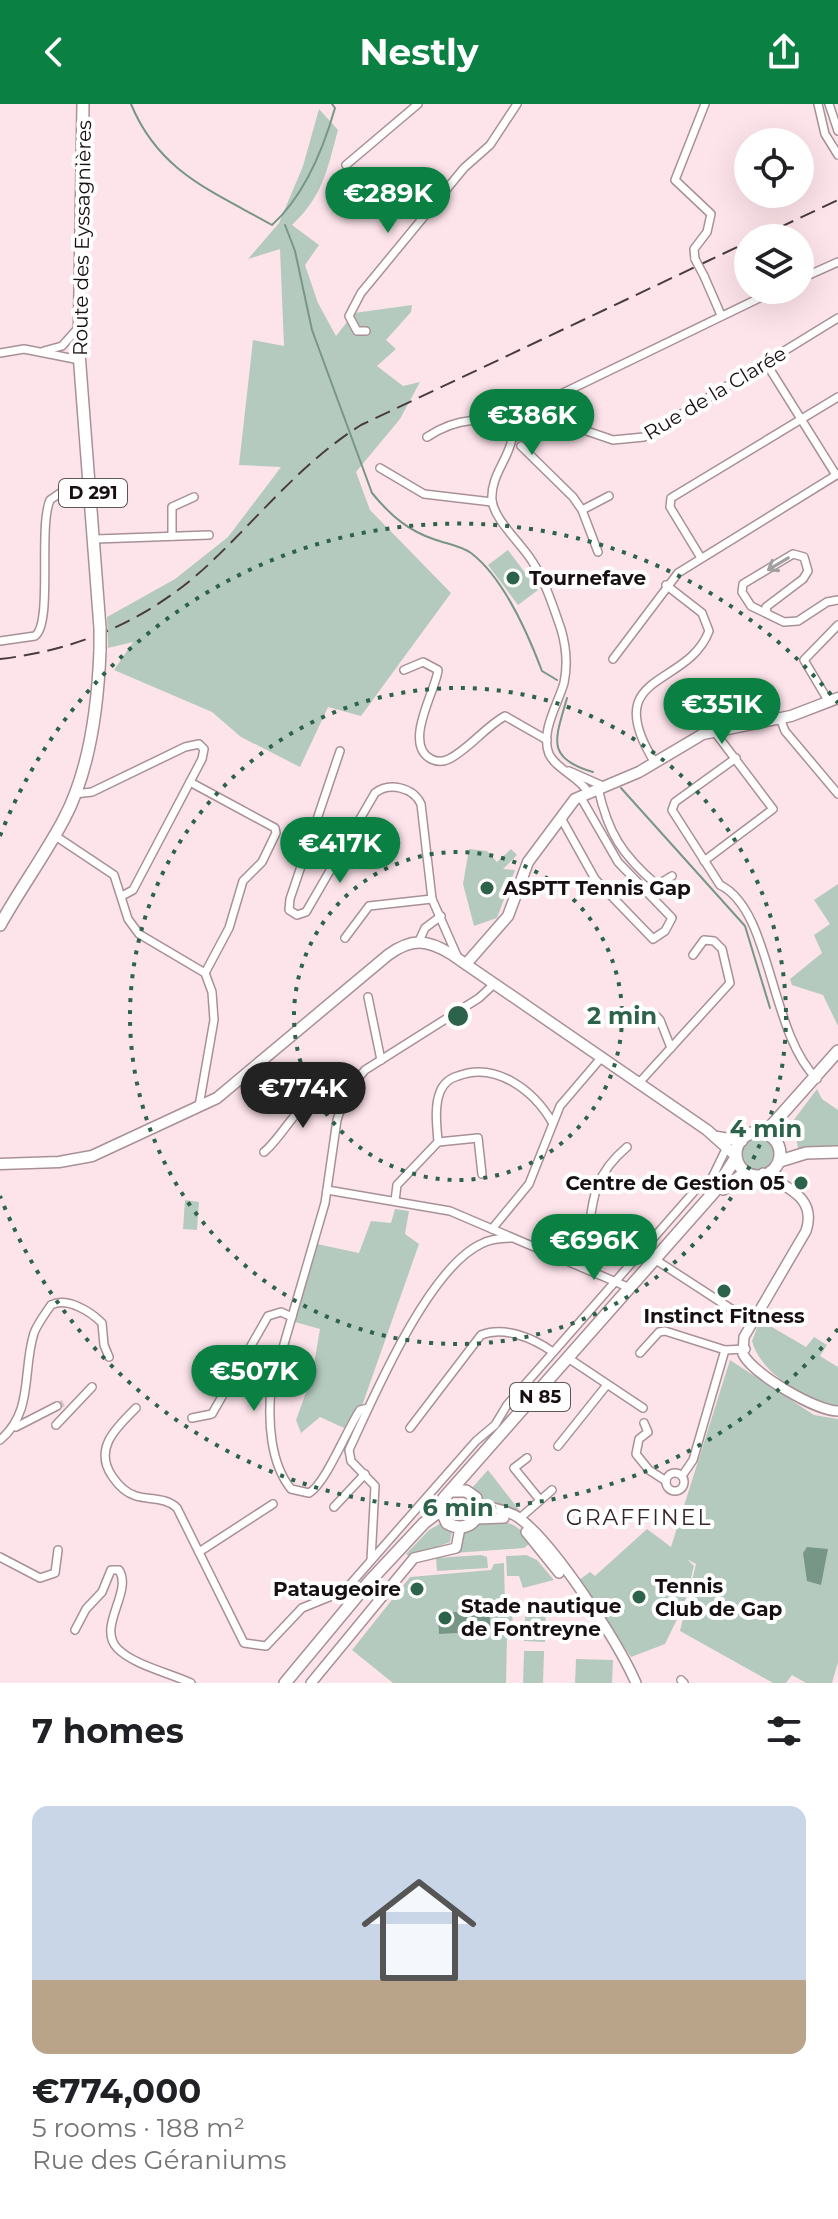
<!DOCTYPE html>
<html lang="en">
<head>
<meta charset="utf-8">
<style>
	:root { --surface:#fff; --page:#f2f2f2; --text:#202124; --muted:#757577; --line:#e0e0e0; --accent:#0b8043 }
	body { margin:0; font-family:Montserrat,sans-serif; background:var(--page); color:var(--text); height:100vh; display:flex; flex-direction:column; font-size:30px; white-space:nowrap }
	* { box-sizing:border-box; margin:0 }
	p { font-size:26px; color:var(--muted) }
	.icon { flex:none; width:44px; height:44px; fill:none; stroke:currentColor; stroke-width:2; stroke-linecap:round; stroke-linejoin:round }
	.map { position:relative; height:1579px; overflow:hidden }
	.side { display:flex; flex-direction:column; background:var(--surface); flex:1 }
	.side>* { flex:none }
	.buttons { position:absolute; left:734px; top:24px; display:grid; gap:16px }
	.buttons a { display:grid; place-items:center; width:80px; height:80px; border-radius:50%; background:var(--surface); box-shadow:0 8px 32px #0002; font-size:40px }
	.price { position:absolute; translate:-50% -68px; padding:0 18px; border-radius:28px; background:var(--accent); color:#fff; font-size:26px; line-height:52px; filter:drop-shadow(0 2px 4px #0008) }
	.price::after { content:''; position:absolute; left:50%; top:48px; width:24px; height:18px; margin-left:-12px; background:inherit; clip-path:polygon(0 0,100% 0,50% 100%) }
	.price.selected { background:#222; color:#fff }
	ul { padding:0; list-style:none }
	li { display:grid; align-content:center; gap:16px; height:424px; padding:0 32px }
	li+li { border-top:2px solid var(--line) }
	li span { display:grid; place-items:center; height:248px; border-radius:16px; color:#555 }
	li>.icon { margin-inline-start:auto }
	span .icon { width:144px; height:144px; fill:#fffc; stroke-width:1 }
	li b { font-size:34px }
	h2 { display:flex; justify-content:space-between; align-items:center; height:96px; padding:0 32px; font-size:34px }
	header { display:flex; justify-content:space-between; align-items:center; height:104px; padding:0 32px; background:var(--accent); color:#fff; font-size:36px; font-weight:700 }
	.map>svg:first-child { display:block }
	.green { fill:#b5cabf }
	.water { fill:#789686 }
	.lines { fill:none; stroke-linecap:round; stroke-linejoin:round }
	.stream { stroke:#789686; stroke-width:2 }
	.minor-tunnel { stroke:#dac4c9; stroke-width:7; stroke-dasharray:7 3.5; stroke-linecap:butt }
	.minor-casing { stroke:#a89196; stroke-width:10 }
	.tertiary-casing { stroke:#a89196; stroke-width:12 }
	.secondary-casing { stroke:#a89196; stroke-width:13 }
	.primary-casing { stroke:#a89196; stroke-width:14 }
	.minor { stroke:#fff; stroke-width:7 }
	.tertiary { stroke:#fff; stroke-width:9 }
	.secondary { stroke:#fff; stroke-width:10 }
	.primary { stroke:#fff; stroke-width:11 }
	.rail { stroke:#483c3f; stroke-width:2; stroke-dasharray:16 8; stroke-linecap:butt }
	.minor-bridge-casing { stroke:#a89196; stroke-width:10; stroke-linecap:butt }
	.primary-bridge-casing { stroke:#a89196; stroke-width:14; stroke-linecap:butt }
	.minor-bridge { stroke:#fff; stroke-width:7 }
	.primary-bridge { stroke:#fff; stroke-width:11 }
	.oneway { stroke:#a29fa0 }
	.ring { fill:none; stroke:#2c634a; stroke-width:4; stroke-dasharray:4 8 }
	.poi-dot { fill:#2c634a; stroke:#fff; stroke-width:3 }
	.labels { text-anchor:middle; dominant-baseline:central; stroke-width:8; stroke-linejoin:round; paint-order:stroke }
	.shield { fill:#fff; stroke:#5d5758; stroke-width:2 }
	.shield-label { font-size:18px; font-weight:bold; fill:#170f11 }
	.street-label { font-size:20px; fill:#170f11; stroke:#fff }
	.poi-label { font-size:20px; font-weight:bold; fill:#170f11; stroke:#fff; text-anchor:start }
	.neighbourhood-label { font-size:22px; letter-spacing:2px; fill:#362428; stroke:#fff }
	.centre { fill:#2c634a; stroke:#fff; stroke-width:4 }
	.ring-label { font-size:24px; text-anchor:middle; font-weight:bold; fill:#2c634a; stroke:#fff; stroke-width:8; stroke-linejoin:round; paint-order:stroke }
</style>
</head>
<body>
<header><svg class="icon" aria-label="back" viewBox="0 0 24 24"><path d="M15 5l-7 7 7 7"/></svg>Nestly<svg class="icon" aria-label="share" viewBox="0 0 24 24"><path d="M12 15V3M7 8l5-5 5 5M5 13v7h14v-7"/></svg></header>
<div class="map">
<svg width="838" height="1579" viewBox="0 0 838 1579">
	<rect width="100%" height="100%" fill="#fde4ea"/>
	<g class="green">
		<path d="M 319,5 L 338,26 C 327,66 323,92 292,121 L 319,141 L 305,161 L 318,199 L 336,232 L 354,209 L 412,201 L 411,208 L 386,236 L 396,245 L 377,262 L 403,282 L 420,278 L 400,315 L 356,368 L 370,406 L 451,489 L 361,612 L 328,603 L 300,663 L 241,633 L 212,608 L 114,566 L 133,538 L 108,544 L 107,513 L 175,475 L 228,433 L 281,363 L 239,361 L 253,236 L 284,242 L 280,145 L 248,155 L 279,119 L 303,62 Z"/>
		<polygon points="508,446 538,486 518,501 488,461"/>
		<polygon points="469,745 487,747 497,758 511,745 517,751 503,765 515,766 497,814 474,822 463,780"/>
		<polygon points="838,780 838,922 823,891 792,881 790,875 822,849 814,831 830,820 814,796"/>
		<polygon points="817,985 822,995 838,1006 838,1043 798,1044 793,1017"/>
		<circle cx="758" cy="1050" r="17"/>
		<polygon points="185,1096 199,1098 197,1126 183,1125"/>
		<polygon points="395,1105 409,1107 405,1130 419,1140 363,1299 344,1324 320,1313 301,1329 296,1316 312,1272 320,1225 295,1218 317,1140 359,1149 371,1117 391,1119"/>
		<path d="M 760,1216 L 806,1243 L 814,1233 L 827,1241 L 820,1252 L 838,1263 L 838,1301 C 807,1298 760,1269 752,1237 Z"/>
		<polygon points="730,1256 814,1311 838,1315 838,1558 832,1579 806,1579 792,1571 786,1579 773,1579 680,1527 696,1460 687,1455 694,1462 684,1501 665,1540 631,1553 579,1476 590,1468 595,1472 647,1425 671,1443"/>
		<polygon points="488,1366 520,1407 518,1410 482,1398 471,1385"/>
		<path d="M 497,1416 C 511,1418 526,1425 528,1441 L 524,1444 L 454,1449 L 462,1442 L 463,1426 L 476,1417 Z"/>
		<polygon points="441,1419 452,1427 450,1438 410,1453 406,1450 429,1426"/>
		<polygon points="481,1451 487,1453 488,1464 437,1467 436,1454"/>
		<polygon points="526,1451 537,1456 554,1476 523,1484 519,1472 507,1472 506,1452"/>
		<polygon points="504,1459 505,1502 512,1502 513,1525 507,1532 506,1579 393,1579 352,1546 410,1473 491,1466 494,1460"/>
		<polygon points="526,1496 546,1497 545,1538 524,1537"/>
		<polygon points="524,1547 544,1547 543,1579 523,1579"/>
		<polygon points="576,1555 613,1556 612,1579 575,1579"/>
	</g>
	<g class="water">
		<polygon points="807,1443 828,1445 821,1481 807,1477 803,1449"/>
		<polygon points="489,1506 491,1527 439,1530 438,1509"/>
	</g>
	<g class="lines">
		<g class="stream">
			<path d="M 131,0 C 159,68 212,87 272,121 C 305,91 323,46 335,4 L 332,0"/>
			<path d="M 285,121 L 295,147 L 312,226 L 372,389 C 390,411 408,427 436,436 C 448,440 461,442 471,449 C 504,474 528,530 542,567 L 557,576"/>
			<path d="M 567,594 C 556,634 544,654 593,668"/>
			<polyline points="621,684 745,822 770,904"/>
		</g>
		<polyline class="minor-tunnel" points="57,1302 66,1298"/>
		<defs>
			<g id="minor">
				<polyline points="818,0 825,30 838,51"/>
				<polyline points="829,0 838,27"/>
				<polyline points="346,61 418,0"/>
				<polyline points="695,155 694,145 707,128 711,110 675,76 705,0"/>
				<polyline points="704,172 721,211"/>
				<polyline points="800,175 838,158"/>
				<polyline points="366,227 357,227 349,212 361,189 464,64 490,41 517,0"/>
				<polyline points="44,247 62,242 78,224"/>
				<polyline points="0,249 24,245 80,256"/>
				<polyline points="766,259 836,371"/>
				<polyline points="538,320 578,324 613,336 644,333 838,214"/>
				<path d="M 427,333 C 451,317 492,305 514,333"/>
				<polyline points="521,342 573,393 582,406 598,448"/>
				<polyline points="380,364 424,390 492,398"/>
				<polyline points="582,406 609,392"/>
				<polyline points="172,432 172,403 194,393"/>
				<polyline points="96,435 209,431"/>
				<polyline points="701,454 670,403 671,394 838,293"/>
				<polyline points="767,509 766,503 803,475 808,467 804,453 793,450 743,480 742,488 751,502 784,518 798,517 827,498 838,496"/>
				<path d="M 0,537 L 35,532 C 53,519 38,424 50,396 L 60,389 L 90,388"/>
				<polyline points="613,555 678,469 838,370"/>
				<path d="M 404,566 L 423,558 L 438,566 C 437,584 402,640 431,655 C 437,658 443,658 449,655 C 469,645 485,623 505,612 L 547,636"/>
				<polyline points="829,598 804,556 838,521"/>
				<polyline points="780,614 785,627 838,690"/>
				<path d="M 340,647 L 290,795 L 289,806 L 297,811 L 306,808 L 375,689 C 389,678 413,683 421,700 L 432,795 L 458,854"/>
				<path d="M 736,654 L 675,698 L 672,706 L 720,781 C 772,806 769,928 817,975"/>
				<path d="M 655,659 C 598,567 687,585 709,527 L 702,509 L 666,481"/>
				<polyline points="569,667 603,682"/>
				<polyline points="190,678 275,724 276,729 262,758 243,777 229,824 205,869"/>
				<path d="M 598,684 C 608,729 622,751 657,781 L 672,772"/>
				<path d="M 588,688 C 578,672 557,666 549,650 C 540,628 558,600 564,579 C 568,560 566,542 561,525 C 553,502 545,477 532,457 C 521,439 494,416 492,396 C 490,372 510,353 512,334 L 533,326 L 545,304 L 561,290 L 776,186"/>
				<polyline points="75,690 92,688 185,643 199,640 204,645 202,655 133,786 122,792"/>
				<polyline points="561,714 595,775 653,835 665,827 672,814 618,758 580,692"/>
				<polyline points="54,731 114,771 128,815 139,830 205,869 212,888 214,916 199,1002"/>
				<polyline points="704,757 773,705 714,627"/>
				<polyline points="345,834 369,802 432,795"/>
				<polyline points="419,837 425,824 441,812"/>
				<polyline points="368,893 381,956"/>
				<polyline points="653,909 660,916 671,944"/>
				<polyline points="638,980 730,879 722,845 714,837 704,836 693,851"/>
				<polyline points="438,1038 478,1034 482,1070"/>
				<path d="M 264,1048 C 287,1030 310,971 346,989"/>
				<polyline points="710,1078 727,1043"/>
				<polyline points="327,1086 450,1107 630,1184"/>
				<path d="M 395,1097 L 397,1081 L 438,1038 C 437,1023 434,1003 440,988 C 443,980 450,974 458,972 C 496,957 534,987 552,1018"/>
				<polyline points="492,1125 529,1080 560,1002 601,954"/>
				<polyline points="659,1158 753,1219"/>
				<path d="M 582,1163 C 596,1112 582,1081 627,1043"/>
				<polyline points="640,1249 659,1228 665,1227 725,1246 746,1245"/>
				<polyline points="568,1254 643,1304"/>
				<path d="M 136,1304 C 117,1323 93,1344 112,1372 C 118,1381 126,1389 136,1392 C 150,1396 166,1393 177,1404 L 244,1539 L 266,1542 L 302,1504 L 349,1485"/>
				<path d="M 368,1304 L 360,1306 C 347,1325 325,1381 309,1389 L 291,1385 C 270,1359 268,1317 271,1285 L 325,1099 L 337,1016 L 346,989 L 365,966 L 479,894 L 494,880"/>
				<polyline points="192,1314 212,1310 268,1212 281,1208 292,1213"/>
				<polyline points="644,1319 648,1328 639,1335 636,1350 649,1366 666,1377"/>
				<polyline points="56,1321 92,1283"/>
				<polyline points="16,1323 57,1302"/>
				<path d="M 410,1324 L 481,1231 C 505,1222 533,1234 553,1248"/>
				<path d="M 0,1336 C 34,1308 22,1267 34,1229 C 38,1219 45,1210 51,1201 C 67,1193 90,1207 102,1219 L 104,1241 L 109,1253"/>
				<polyline points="558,1342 606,1282"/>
				<polyline points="527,1354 514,1364 540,1396"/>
				<circle cx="675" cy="1378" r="9"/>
				<polyline points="682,1372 693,1356 725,1246"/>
				<polyline points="334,1403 365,1370"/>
				<polyline points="520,1414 552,1386"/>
				<polyline points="199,1448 273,1400"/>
				<polyline points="0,1453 40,1474 55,1469 58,1446"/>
				<path d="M 371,1456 L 375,1382 L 351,1357 L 349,1346 C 374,1292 428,1165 481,1140 C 490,1135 501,1134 511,1134"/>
				<polyline points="347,1484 476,1337 495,1321 507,1301 699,1082 721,1077"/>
				<path d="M 75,1526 L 86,1505 L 102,1488 L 111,1466 L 119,1466 C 133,1488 97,1522 117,1544 C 133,1561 170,1569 191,1579"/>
				<polyline points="681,1576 684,1579"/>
			</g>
			<g id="tertiary">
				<path d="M 763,1069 C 788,1084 817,1094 806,1127 L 744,1233 L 743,1250 C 753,1270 816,1307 838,1307"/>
				<path d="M 478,1400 C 490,1404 509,1406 519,1414 C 554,1439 618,1538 636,1579"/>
				<polyline points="476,1415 504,1414"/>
				<polyline points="526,1428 559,1469"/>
				<polyline points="311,1579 414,1454 456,1444 460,1424"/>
			</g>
			<g id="secondary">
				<polyline points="466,860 508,812 528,758 575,695 639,668 703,630 791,612 838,594"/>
				<polyline points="717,1033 742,1037"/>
				<path d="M 0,1060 L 59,1058 L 92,1052 L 217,994 L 388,851 C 411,834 427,835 451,850 L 707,1026 L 735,1051"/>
			</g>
			<g id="primary">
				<polyline points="83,0 79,249 100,524"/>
				<path d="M 0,821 C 20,785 45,751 64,715 C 90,666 98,600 100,546"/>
				<circle cx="758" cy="1050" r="22"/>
				<polyline points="765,1029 838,947"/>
				<polyline points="780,1057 806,1049 838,1048"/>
				<polyline points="723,1085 745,1069"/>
				<path d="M 454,1387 L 466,1387 L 476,1394 L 478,1410 C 472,1424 459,1426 447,1419 L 441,1406 L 444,1394 L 714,1088 L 735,1055"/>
				<polyline points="285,1579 368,1479 424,1419 441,1406"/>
			</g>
		</defs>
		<use href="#minor" class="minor-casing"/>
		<use href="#tertiary" class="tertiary-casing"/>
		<use href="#secondary" class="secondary-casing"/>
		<use href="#primary" class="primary-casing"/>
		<use href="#minor" class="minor"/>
		<use href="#tertiary" class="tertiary"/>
		<use href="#secondary" class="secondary"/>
		<use href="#primary" class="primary"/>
		<g class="rail">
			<polyline points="757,134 838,96"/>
			<path d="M 0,555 C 79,546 150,515 208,461 C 259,413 301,359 361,321 L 748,138"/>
		</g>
		<defs>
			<polyline id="minor-bridge" points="695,155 704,172"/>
			<polyline id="primary-bridge" points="100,546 100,524"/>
		</defs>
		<use href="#minor-bridge" class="minor-bridge-casing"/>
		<use href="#primary-bridge" class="primary-bridge-casing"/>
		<use href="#minor-bridge" class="minor-bridge"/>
		<use href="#primary-bridge" class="primary-bridge"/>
	</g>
	<defs><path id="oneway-shaft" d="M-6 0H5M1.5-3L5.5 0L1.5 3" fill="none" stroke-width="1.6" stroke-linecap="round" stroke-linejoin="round" transform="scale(2)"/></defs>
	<use class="oneway" href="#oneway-shaft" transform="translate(778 460) rotate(149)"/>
	<g class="ring">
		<circle cx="458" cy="912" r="164"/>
		<circle cx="458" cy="912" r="328"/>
		<path d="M838 1225A492 492 0 0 1 0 1092M0 732A492 492 0 0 1 838 599"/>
	</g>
	<g class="poi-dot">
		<circle cx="513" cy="474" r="8"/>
		<circle cx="487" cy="784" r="8"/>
		<circle cx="801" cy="1079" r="8"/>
		<circle cx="724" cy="1187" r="8"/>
		<circle cx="417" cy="1485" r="8"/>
		<circle cx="639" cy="1493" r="8"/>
		<circle cx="445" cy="1514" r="8"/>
	</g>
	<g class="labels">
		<g class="shield">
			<rect x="59" y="375" width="68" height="28" rx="6"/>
			<rect x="510" y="1279" width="60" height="28" rx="6"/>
		</g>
		<g class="shield-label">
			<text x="93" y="389">D 291</text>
			<text x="540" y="1293">N 85</text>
		</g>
		<g class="street-label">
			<text transform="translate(82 134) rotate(-89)">Route des Eyssagnières</text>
			<text transform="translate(715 289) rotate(-31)">Rue de la Clarée</text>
		</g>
		<g class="poi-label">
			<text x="529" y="474">Tournefave</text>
			<text x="503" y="784">ASPTT Tennis Gap</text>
			<text x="785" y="1079" text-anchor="end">Centre de Gestion 05</text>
			<text x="724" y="1212" text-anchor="middle">Instinct Fitness</text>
			<text x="655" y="1482">Tennis<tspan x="655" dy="23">Club de Gap</tspan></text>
			<text x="401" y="1485" text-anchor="end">Pataugeoire</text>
			<text x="461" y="1502">Stade nautique<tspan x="461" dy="23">de Fontreyne</tspan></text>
		</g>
		<g class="neighbourhood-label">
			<text x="639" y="1413">GRAFFINEL</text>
		</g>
	</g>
	<circle cx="458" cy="912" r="12" class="centre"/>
	<g class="ring-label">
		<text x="622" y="920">2 min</text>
		<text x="766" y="1033">4 min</text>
		<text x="458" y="1412">6 min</text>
	</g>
</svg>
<div class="buttons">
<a><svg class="icon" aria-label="locate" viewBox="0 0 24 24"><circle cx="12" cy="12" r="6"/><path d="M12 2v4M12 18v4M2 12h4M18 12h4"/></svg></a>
<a><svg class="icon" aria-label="layers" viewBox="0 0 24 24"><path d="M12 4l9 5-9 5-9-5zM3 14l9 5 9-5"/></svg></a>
</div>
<b class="price" style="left:388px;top:131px">€289K</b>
<b class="price" style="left:532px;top:353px">€386K</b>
<b class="price" style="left:722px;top:642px">€351K</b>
<b class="price" style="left:340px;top:781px">€417K</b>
<b class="price selected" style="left:303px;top:1026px">€774K</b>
<b class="price" style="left:594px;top:1178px">€696K</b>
<b class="price" style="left:254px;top:1309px">€507K</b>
</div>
<section class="side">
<h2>7 homes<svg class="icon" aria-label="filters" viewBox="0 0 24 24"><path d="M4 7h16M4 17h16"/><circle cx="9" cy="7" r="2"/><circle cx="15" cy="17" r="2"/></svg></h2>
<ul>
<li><span style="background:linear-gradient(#c9d6e8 70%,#b9a48a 0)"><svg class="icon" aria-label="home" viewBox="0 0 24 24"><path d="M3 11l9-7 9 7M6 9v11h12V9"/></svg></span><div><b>€774,000</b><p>5 rooms · 188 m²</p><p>Rue des Géraniums</p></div></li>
</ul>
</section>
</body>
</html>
